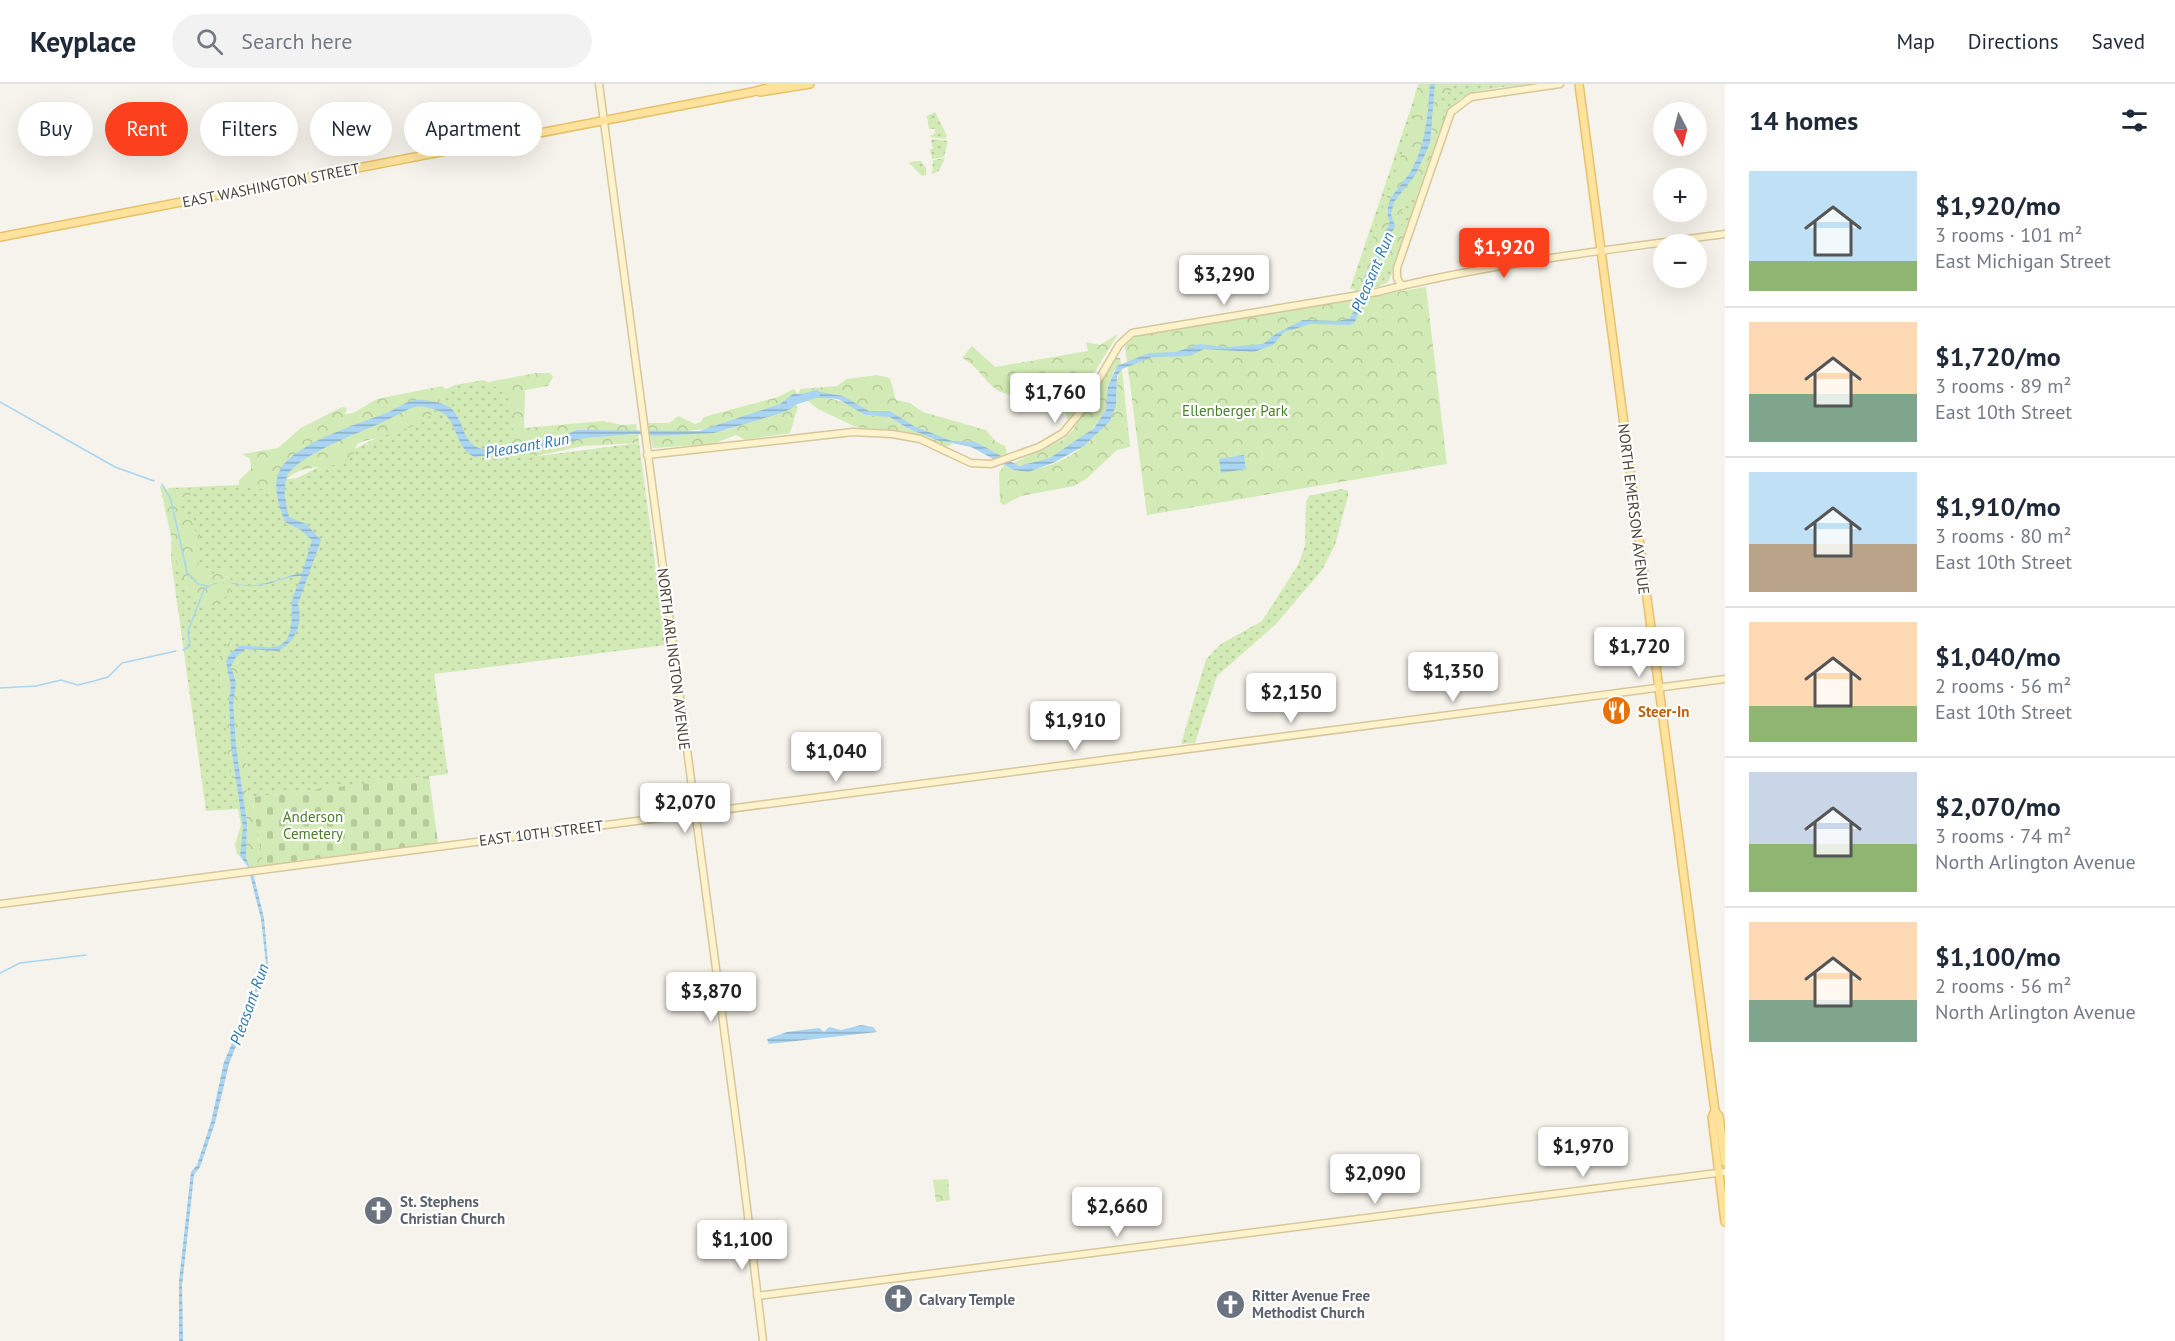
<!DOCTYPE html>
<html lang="en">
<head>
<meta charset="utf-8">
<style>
	:root { --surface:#fff; --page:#f2f2f3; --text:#1f2937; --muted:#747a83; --line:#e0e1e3; --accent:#fc3f1d }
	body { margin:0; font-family:"PT Sans",sans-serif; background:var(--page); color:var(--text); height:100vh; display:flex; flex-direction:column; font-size:22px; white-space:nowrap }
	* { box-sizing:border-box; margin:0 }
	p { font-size:20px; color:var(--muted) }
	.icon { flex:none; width:33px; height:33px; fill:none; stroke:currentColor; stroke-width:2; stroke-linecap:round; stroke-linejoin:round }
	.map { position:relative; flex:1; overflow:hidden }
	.details { display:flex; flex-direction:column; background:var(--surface); width:450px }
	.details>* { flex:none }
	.hud { position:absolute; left:18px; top:18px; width:570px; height:54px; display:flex; gap:12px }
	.needle { width:39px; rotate:173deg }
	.controls { position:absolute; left:1653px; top:18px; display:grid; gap:12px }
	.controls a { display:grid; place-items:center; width:54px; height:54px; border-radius:50%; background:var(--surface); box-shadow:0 6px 24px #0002; font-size:30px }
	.price { position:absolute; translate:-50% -51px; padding:0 14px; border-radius:6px; background:#fff; color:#222; font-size:20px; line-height:39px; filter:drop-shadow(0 2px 3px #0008) }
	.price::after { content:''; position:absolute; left:50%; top:36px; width:18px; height:14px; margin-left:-9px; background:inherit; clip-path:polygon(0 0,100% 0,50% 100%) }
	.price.active { background:var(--accent); color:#fff }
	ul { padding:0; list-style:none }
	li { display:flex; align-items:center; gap:18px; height:150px; padding:0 24px }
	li+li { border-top:2px solid var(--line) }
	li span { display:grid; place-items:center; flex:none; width:168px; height:120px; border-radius:0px; color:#555 }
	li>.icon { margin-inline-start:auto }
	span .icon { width:72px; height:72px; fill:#fffc; stroke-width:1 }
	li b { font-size:26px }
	h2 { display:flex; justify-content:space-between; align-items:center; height:72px; padding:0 24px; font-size:26px }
	.pill { padding:0 21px; border-radius:27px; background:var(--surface); box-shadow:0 6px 24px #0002; font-size:21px; line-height:54px }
	.pill.active { background:var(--accent); color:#fff }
	header { display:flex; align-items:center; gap:36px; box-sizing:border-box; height:84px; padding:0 30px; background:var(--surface); border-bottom:2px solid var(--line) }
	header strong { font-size:28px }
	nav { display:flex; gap:33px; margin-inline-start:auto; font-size:21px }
	.search { width:420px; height:54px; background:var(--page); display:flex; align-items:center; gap:15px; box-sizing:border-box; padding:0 21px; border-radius:33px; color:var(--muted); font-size:22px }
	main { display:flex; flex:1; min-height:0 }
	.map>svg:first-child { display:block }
	.grass { fill:url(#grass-dots) }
	.forest { fill:url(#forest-crowns) }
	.cemetery { fill:url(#cemetery-stones) }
	.water { fill:url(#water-rules) }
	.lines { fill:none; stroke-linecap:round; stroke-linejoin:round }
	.stream { stroke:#a9d4f2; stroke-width:1.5 }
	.river { stroke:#a9d4f2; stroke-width:8 }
	.secondary-casing { stroke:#d6c79b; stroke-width:9 }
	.primary-casing { stroke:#e6c16a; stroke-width:10 }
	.secondary { stroke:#fff3cd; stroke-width:6 }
	.primary { stroke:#ffe39c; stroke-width:7 }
	.labels { text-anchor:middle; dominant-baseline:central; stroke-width:4.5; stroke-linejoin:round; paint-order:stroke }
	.street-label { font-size:15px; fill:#4b4439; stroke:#fff }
	.park-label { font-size:15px; fill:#4a7f2a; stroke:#fff }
	.food-label { font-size:15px; font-weight:bold; fill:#c56008; stroke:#fff; text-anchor:start }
	.worship-label { font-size:15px; font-weight:bold; fill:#5b616d; stroke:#fff; text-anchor:start }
	.water-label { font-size:16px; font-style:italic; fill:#2e7ab2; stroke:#fff }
</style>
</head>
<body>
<header>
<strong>Keyplace</strong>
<div class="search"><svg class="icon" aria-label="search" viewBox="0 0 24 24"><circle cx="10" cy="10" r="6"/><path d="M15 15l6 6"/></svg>Search here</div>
<nav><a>Map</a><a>Directions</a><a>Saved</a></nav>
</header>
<main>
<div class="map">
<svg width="1725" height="1257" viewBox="0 0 1725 1257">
	<defs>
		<pattern id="grass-dots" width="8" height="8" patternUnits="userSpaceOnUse" patternTransform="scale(1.5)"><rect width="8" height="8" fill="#d2eab5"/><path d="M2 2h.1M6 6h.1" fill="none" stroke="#b6ca9c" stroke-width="1.8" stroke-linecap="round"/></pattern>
		<pattern id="forest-crowns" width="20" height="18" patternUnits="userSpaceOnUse" patternTransform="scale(1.5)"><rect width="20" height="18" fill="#d2eab5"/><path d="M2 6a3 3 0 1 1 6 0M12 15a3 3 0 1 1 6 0" fill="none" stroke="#b6ca9c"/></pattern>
		<pattern id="cemetery-stones" width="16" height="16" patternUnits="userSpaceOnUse" patternTransform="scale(1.5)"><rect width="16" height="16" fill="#d2eab5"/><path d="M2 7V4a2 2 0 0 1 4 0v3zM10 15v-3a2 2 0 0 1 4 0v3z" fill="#b6ca9c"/></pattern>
		<pattern id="water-rules" width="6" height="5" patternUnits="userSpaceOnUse" patternTransform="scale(1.5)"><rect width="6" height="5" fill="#a9d4f2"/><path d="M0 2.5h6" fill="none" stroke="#8caec5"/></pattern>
	</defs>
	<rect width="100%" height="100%" fill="#f6f3ec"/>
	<g class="grass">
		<path d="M 1419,0 L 1530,0 C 1512,3 1477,4 1463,13 C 1433,30 1408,160 1388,198 L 1378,203 L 1350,205 Z"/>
		<polygon points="935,28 947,52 945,55 930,53 930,51 935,50 935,45 929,45 927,32"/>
		<polygon points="935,55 948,57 944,73 932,75 930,65 933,65 931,56"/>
		<polygon points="945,74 939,87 932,90 933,76"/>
		<polygon points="914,77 921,77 926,84 926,91 922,92 909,79"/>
		<polygon points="484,296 517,313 531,373 639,359 666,561 434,590 448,690 253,713 253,724 206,727 171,475 173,419 168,404 238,401 297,394 404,340 437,309 455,301"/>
		<polygon points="1087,307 1069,339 1064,325 1067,312"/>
		<polygon points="1341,405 1348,407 1348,412 1335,461 1322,486 1276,540 1217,592 1195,659 1181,660 1206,575 1221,560 1262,537 1298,481 1305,462 1306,418 1309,412"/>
	</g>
	<g class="forest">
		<path d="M 1419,0 L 1430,0 C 1428,30 1426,60 1411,87 C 1401,105 1381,116 1390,140 C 1384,149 1383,156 1379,166 C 1374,180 1365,191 1361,206 L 1354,207 L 1417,25 L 1415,9 Z"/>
		<polygon points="1435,0 1450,0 1452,5 1438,19 1446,30 1420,104 1403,123 1400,133 1404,154 1396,178 1377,202 1367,205 1395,142 1391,130 1394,118 1416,90 1430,59"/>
		<polygon points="1426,203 1447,380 1147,431 1125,262 1135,252"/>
		<path d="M 1118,250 L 1086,302 C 1065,307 1015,318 997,306 C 984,297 977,281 962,274 L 972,262 L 995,283 L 1088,267 L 1086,258 L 1100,261 Z"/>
		<path d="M 1116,273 L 1120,274 L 1121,280 L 1114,286 C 1110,299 1111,316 1105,327 C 1093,353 1040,389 1011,380 L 1064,355 L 1073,346 Z"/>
		<path d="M 1122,285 L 1130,363 L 1117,366 L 1086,395 L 1074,402 L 1021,412 L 1004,421 L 1000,418 L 999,389 L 1004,381 C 1043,400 1099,359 1114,325 C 1120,312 1112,298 1122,285 Z"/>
		<path d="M 536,289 L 550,289 L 553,293 L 548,302 L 525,306 L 524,344 L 603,337 L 622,341 L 636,340 L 637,347 L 514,361 L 509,357 L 512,355 C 514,321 518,319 488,298 Z"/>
		<polygon points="877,291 890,294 896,316 910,319 923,328 986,346 995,357 1005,362 1007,370 1000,372 976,358 958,359 934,351 906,338 890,327 869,327 834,310 799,309 800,305 837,302 847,295"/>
		<path d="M 442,302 L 445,304 L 438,320 L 415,318 L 337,348 L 307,364 L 275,406 C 262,407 252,401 239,401 L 239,396 L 251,385 L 250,375 L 242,370 L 278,364 L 301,344 L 342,323 L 347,324 L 345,330 L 353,329 L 377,315 Z"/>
		<polygon points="794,305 797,309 780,320 714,344 678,348 649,347 648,339 670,339 678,332 695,340 701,338 704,333 778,313"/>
		<polygon points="820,312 847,319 865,331 890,333 907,344 953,360 946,363 925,354 897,347 856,343 818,325 803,313"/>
		<polygon points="795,319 798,323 790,349 745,356 736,351 713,360 653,364 650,352 726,346 790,325"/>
		<path d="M 415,321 L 437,325 C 417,346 385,351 358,359 C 354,364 356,370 349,375 C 329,388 306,377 285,396 C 292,369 388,333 415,321 Z"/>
		<polygon points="638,350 639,359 583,362 531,373 529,366 581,354"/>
		<polygon points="163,401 167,406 188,404 191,411 179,414 183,430 194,435 195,447 200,450 198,486 210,491 226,484 230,485 231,499 222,497 210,502 222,498 231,503 230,509 215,521 198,523 178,484 160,402"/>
		<polygon points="230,558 231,661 244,732 242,774 237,770 235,760 241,741 226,662 225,615 218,577 222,566"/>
		<path d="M 237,569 C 243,584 241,601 241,616 C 240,640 241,665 248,687 L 245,690 L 245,705 L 252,712 L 251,716 L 261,749 L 258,756 L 264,765 L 293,779 L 250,783 L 245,772 L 247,739 L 235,666 L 232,619 L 235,609 L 231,584 L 231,577 Z"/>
		<polygon points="948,1095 950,1116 936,1118 933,1096"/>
	</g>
	<polygon class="cemetery" points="429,692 438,759 263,781 252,713"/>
	<g class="water">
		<path d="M 1430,0 L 1435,0 L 1430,59 L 1416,90 L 1394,118 L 1391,130 L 1395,142 L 1373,187 L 1355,238 L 1350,241 L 1311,240 L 1284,248 L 1273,261 L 1254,268 L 1204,265 L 1190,272 L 1152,273 L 1122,285 L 1117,292 L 1116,321 L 1110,337 L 1084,362 L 1053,379 L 1028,388 L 1014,386 L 971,363 L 937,356 L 907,344 L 890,333 L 865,331 L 838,315 L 803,313 L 791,325 L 778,330 L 714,349 L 655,352 L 635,350 L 586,354 L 532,366 L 474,373 C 452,361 459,332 436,326 C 430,324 420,321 414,323 C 403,327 392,334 381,339 C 361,348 295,372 287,393 C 282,407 286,420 289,433 L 306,440 L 321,456 L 298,520 C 303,540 296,557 278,567 L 245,565 L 236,573 L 231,582 L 236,599 L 233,620 L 236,663 L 247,739 L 246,774 L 254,793 L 264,834 L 268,880 L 229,980 L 215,1039 L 200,1083 L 194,1091 L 182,1202 L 183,1257 L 179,1257 L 179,1197 L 191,1088 L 197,1081 L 211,1038 L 224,978 L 266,880 L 261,835 L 248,783 L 240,772 L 243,744 L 231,661 L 229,616 L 231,602 L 226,578 L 229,571 L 239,562 C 250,561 262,564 273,563 C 295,561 291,534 292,519 C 292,511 299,500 302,492 C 286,491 272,501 256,502 C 244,503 234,499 223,498 C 218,498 213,501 209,502 C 223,493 240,503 256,501 C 272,499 286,492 302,489 L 312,456 L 301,446 L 285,438 C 279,422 271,400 281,384 C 297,359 358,340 386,329 C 396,325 406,317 416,316 C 423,315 436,318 443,320 C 466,327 459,363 484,365 L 558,354 L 577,346 L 699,347 L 780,320 L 793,310 L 820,308 L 843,312 L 869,327 L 890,327 L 914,342 L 952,357 L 976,358 L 1019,382 L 1050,374 L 1094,344 L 1106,326 L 1108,303 L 1117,282 L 1149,269 L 1176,268 L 1200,260 L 1226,263 L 1263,260 L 1277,249 L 1303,236 L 1338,237 L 1350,234 L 1359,218 L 1364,194 L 1379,166 L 1383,150 L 1390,140 C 1381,116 1400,105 1411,87 C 1426,61 1428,30 1430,0 Z"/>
		<polygon points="1244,371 1246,385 1221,389 1219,375"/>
		<polygon points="861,941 873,943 877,948 769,960 767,955 787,948 819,944 824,948 829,943 841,946"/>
	</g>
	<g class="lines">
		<g class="stream">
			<polyline points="0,318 115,383 154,397"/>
			<polyline points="162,400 171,416 187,488 198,500 207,502"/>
			<polyline points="183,566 190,562 188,547 204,506 209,502"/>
			<polyline points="0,604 36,602 61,596 78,601 94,597 108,593 122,579 176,567"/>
			<polyline points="0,889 20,879 86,871"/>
		</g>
		<polyline class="river" points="791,318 816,310"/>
		<defs>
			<g id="secondary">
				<polyline points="599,0 740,1066 763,1257"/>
				<polyline points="1401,201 1397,194 1397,184 1451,28 1471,13 1560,0"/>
				<path d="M 647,371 L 853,348 L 892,350 L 920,355 L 971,379 L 991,380 L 1039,363 L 1063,349 L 1078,331 L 1119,261 L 1132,249 L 1377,208 C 1490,179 1609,166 1725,150"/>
				<polyline points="0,820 1725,595"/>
				<polyline points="757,1212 1725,1088"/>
			</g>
			<g id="primary">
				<polyline points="1579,0 1707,967 1715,1027 1712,1033 1725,1138"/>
				<polyline points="760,8 810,0"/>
				<polyline points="0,153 752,8 782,0"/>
				<polyline points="1715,1027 1719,1032 1725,1078"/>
			</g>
		</defs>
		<use href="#secondary" class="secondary-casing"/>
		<use href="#primary" class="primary-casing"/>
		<use href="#secondary" class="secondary"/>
		<use href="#primary" class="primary"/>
	</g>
	<defs>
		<symbol id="restaurant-disc" viewBox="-11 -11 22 22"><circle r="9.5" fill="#e8710a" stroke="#fff"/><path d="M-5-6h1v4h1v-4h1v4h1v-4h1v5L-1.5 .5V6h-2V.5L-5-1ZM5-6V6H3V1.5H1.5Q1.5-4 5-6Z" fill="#fff"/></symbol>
		<symbol id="church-disc" viewBox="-11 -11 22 22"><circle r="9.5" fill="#6b7280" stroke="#fff"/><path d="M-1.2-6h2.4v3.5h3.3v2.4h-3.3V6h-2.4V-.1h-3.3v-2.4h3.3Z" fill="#fff"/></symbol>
	</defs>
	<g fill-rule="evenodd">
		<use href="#restaurant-disc" x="1600" y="610" width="33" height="33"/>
		<use href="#church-disc" x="362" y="1110" width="33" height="33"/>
		<use href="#church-disc" x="882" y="1198" width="33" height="33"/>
		<use href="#church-disc" x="1214" y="1204" width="33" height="33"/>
	</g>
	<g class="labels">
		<g class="street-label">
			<text transform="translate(271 101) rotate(-11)">EAST WASHINGTON STREET</text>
			<text transform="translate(1634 425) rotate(83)">NORTH EMERSON AVENUE</text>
			<text transform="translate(674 575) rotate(83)">NORTH ARLINGTON AVENUE</text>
			<text transform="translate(541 749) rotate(-7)">EAST 10TH STREET</text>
		</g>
		<g class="park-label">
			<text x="1235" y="326">Ellenberger Park</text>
			<text x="313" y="732">Anderson<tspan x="313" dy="17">Cemetery</tspan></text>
		</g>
		<g class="food-label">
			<text x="1638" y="627">Steer-In</text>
		</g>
		<g class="worship-label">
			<text x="400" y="1117">St. Stephens<tspan x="400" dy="17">Christian Church</tspan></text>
			<text x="1252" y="1211">Ritter Avenue Free<tspan x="1252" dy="17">Methodist Church</tspan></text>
			<text x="919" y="1215">Calvary Temple</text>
		</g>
		<g class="water-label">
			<text transform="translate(1372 188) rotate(-67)">Pleasant Run</text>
			<text transform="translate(527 361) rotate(-10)">Pleasant Run</text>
			<text transform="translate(249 920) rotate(-70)">Pleasant Run</text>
		</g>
	</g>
</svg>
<div class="controls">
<a><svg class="needle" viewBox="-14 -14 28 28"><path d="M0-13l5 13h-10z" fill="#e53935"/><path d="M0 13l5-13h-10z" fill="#747a83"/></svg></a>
<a>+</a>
<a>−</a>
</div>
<b class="price active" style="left:1504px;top:195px">$1,920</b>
<b class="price" style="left:1224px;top:222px">$3,290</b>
<b class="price" style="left:1055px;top:340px">$1,760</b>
<b class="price" style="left:1639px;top:594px">$1,720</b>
<b class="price" style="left:1453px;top:619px">$1,350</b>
<b class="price" style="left:1291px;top:640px">$2,150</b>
<b class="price" style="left:1075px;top:668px">$1,910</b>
<b class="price" style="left:836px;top:699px">$1,040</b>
<b class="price" style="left:685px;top:750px">$2,070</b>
<b class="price" style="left:711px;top:939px">$3,870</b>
<b class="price" style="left:1583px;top:1094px">$1,970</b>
<b class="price" style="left:1375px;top:1121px">$2,090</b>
<b class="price" style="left:1117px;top:1154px">$2,660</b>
<b class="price" style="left:742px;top:1187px">$1,100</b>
<div class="hud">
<a class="pill">Buy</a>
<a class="pill active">Rent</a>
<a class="pill">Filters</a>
<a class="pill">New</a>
<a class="pill">Apartment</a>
</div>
</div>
<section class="details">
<h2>14 homes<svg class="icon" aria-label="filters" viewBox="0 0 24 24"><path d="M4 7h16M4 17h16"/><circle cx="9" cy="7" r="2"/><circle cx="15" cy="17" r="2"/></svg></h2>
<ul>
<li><span style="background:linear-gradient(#bfe0f5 75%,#8fb573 0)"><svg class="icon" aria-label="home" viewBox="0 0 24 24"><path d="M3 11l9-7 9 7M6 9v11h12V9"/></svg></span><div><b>$1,920/mo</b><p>3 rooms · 101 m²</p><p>East Michigan Street</p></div></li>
<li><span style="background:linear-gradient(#ffd9b3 60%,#7fa58c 0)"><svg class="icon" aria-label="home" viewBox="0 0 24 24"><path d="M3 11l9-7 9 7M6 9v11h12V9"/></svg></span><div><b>$1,720/mo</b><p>3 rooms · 89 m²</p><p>East 10th Street</p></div></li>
<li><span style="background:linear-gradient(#bfe0f5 60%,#b9a48a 0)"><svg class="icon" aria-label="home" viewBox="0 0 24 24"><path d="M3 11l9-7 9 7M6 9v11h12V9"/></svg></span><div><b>$1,910/mo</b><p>3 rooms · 80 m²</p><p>East 10th Street</p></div></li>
<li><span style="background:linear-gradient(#ffd9b3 70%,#8fb573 0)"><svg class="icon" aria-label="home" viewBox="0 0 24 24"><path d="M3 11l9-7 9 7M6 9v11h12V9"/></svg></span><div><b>$1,040/mo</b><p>2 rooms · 56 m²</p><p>East 10th Street</p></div></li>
<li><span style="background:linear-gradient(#c9d6e8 60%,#8fb573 0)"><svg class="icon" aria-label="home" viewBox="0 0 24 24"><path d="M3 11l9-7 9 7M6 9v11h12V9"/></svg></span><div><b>$2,070/mo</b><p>3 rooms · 74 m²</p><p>North Arlington Avenue</p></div></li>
<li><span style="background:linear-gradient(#ffd9b3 65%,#7fa58c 0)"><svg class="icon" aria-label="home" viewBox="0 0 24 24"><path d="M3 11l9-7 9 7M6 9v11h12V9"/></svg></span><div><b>$1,100/mo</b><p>2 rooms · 56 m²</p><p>North Arlington Avenue</p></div></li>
</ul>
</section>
</main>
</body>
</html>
